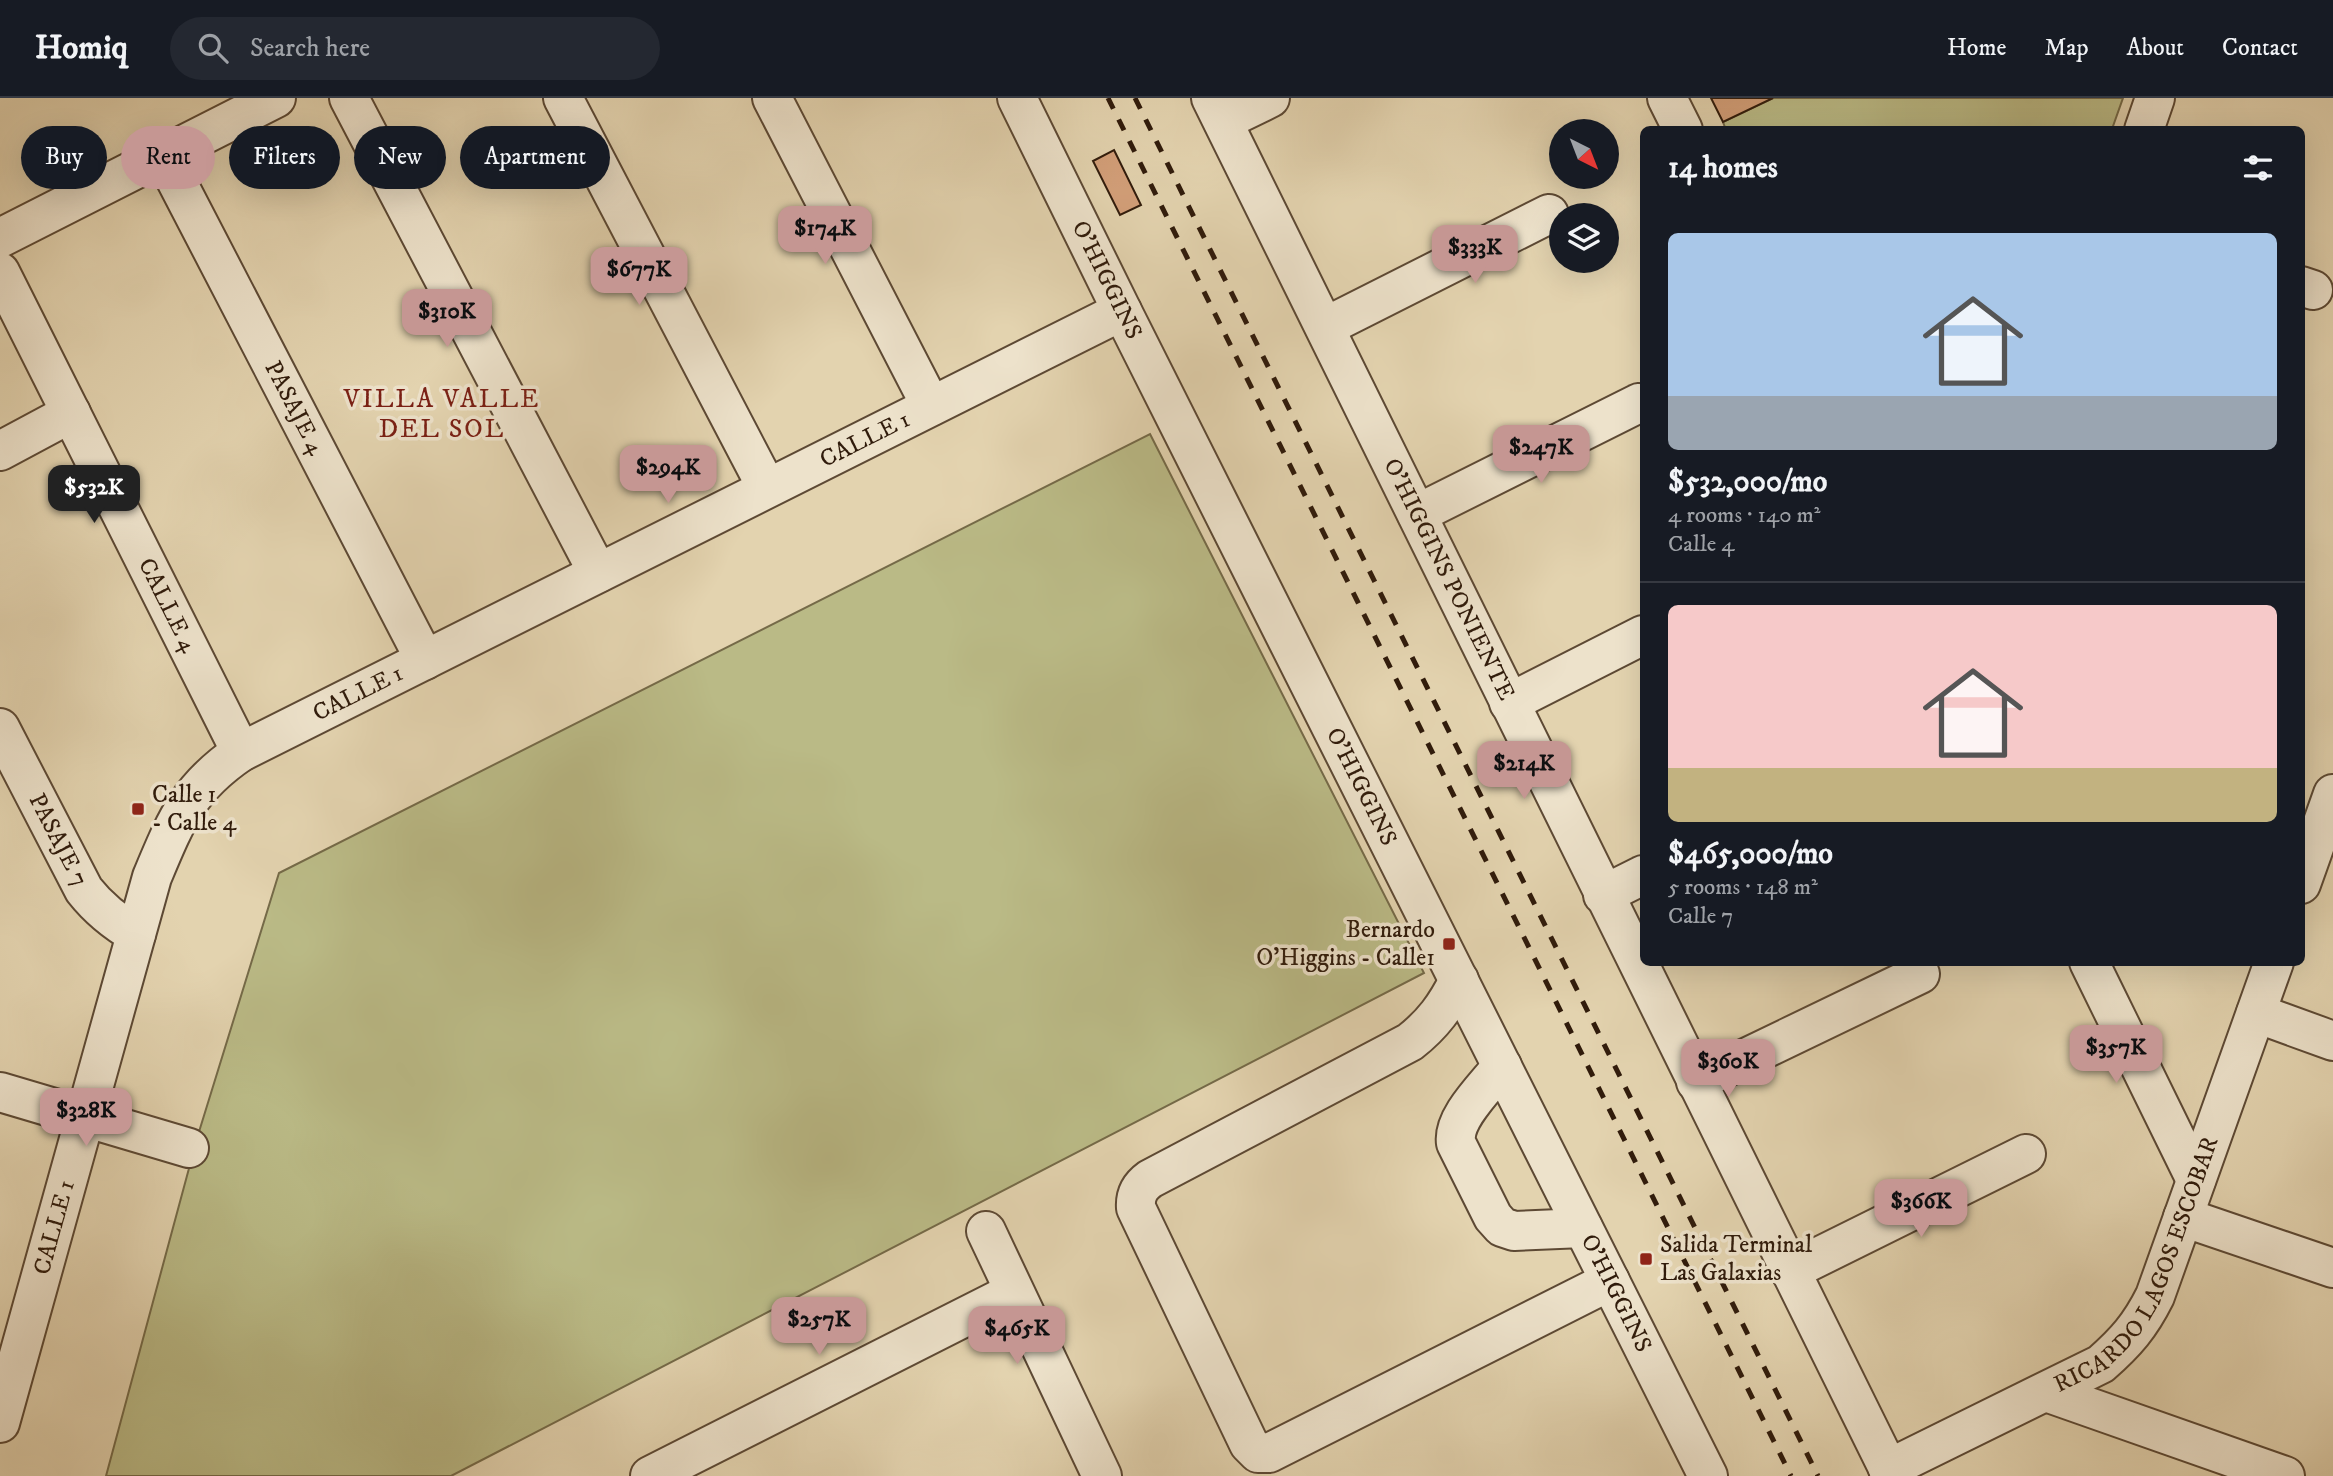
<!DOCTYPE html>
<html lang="en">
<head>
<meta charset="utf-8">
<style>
	:root { --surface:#171b24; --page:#242831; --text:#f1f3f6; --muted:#9ea1a6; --line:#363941; --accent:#c59692 }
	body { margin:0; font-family:"IM FELL DW Pica",serif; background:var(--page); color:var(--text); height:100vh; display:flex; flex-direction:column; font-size:26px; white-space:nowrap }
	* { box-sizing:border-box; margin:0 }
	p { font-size:23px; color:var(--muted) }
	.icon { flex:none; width:38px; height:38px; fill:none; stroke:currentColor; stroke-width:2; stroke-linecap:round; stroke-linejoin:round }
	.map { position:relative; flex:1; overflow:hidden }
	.details { position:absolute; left:1640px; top:28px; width:665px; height:840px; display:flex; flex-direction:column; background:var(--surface); border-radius:10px; box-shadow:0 7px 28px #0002 }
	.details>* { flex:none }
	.banner { position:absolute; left:21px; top:28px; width:665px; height:63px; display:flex; gap:14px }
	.needle { width:46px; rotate:138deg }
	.buttons { position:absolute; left:1549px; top:21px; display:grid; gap:14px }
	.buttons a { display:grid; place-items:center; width:70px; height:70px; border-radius:50%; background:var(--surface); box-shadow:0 7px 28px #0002; font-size:35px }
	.price { position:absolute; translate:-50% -60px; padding:0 16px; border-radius:14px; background:var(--accent); color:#111; font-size:23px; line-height:46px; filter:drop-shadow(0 2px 4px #0008) }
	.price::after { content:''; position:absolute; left:50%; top:42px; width:21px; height:16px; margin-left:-10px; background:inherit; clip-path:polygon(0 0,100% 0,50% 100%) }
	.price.current { background:#222; color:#fff }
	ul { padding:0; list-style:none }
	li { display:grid; align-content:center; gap:14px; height:371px; padding:0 28px }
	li+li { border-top:2px solid var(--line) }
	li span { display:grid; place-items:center; height:217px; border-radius:10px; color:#555 }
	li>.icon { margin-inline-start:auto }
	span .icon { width:126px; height:126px; fill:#fffc; stroke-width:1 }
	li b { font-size:30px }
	h2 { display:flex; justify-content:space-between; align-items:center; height:84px; padding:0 28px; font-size:30px }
	.pill { padding:0 24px; border-radius:32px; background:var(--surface); box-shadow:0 7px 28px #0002; font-size:24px; line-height:63px }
	.pill.current { background:var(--accent); color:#111 }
	header { display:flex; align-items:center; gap:42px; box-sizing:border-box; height:98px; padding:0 35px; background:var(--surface); border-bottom:2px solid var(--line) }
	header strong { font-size:33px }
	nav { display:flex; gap:38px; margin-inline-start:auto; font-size:24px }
	.search { width:490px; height:63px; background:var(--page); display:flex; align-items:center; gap:18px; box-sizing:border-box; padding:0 24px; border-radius:38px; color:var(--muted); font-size:26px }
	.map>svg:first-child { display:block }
	.green { fill:#baba86; stroke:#756a48; stroke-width:2 }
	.building { fill:#d39f79; stroke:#301b0b; stroke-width:2 }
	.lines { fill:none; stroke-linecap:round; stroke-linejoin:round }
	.minor-casing { stroke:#5d4934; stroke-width:42 }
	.minor { stroke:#ede2cb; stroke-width:38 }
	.rail { stroke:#301b0b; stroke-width:5; stroke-dasharray:12 12; stroke-linecap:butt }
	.poi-dot { fill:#8f2418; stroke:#ede2cb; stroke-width:2.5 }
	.labels { text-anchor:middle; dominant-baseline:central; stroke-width:7; stroke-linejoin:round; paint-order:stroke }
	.street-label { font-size:24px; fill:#301b0b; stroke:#ede2cb }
	.poi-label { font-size:24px; fill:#301b0b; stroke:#ede2cb; text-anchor:start }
	.neighbourhood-label { font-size:26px; letter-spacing:2px; fill:#7a1f14; stroke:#ede2cb }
</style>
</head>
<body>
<header>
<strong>Homiq</strong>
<div class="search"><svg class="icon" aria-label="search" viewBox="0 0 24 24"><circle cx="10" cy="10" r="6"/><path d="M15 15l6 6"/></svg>Search here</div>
<nav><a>Home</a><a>Map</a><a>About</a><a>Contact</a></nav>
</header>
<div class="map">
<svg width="2333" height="1378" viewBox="0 0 2333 1378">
	<rect width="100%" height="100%" fill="#e3d3af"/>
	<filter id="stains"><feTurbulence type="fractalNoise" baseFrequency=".00286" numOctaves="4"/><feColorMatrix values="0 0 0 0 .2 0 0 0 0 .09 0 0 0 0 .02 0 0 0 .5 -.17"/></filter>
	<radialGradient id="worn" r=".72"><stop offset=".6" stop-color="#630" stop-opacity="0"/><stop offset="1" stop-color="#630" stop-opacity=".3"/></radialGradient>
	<g class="green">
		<polygon points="1773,0 2123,0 2112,31 1726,32 1723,24"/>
		<polygon points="1150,336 1424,875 451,1378 106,1378 198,1037 279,775"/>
	</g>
	<g class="building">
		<polygon points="1711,0 1773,0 1723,24"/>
		<polygon points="1114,52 1141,107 1120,117 1093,63"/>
	</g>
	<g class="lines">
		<defs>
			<g id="minor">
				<polyline points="349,0 598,475"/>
				<polyline points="563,0 767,390"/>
				<polyline points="772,0 931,308"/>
				<path id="s1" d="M 1017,0 L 1122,213 L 1708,1378"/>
				<path id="s2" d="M 1211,0 L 1892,1378"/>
				<polyline points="1667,0 1683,32"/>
				<polyline points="1223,23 1270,0"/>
				<polyline points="2144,32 2155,0"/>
				<path id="s3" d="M 163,57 L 425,562"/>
				<polyline points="0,140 276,0"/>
				<path id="s4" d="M 0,174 L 241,654"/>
				<polyline points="2301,188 2313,192"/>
				<polyline points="1325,229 1549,116"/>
				<polyline points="0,353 71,315"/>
				<polyline points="1417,416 1639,305"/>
				<polyline points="1509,605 1643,537"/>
				<path id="s5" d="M 0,630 L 84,792 C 99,811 115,824 136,836"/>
				<polyline points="2301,786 2333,696"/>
				<polyline points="1603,797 1643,777"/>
				<polyline points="2089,864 2196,1082"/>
				<path d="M 1459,882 C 1446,908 1433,926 1410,944 L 1150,1081 C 1139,1089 1135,1097 1136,1110 L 1249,1346 L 1258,1355 L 1269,1355 L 1610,1183"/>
				<polyline points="2256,915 2333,943"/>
				<path d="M 1502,968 C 1487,988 1452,1020 1456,1045 L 1493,1119 L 1502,1129 L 1514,1133 L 1583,1130"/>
				<polyline points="1696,984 1920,876"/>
				<polyline points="0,994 189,1050"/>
				<polyline points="2183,1119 2333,1170"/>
				<polyline points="986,1133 1102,1378"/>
				<polyline points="1790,1173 2026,1056"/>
				<polyline points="2046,1294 2285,1378"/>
				<path id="s6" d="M 0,1325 L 152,779 C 176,722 188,690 241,654 L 1122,213"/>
				<path id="s7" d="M 1888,1371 L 2101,1266 C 2126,1244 2140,1228 2155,1198 L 2274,864"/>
				<polyline points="650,1378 1014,1194"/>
			</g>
		</defs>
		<use href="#minor" class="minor-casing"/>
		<use href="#minor" class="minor"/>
		<g class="rail">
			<polyline points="1108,0 1791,1378"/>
			<polyline points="1135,0 1818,1378"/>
		</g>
	</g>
	<g class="poi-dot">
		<rect x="131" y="704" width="14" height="14" rx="3.5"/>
		<rect x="1442" y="839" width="14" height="14" rx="3.5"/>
		<rect x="1639" y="1154" width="14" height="14" rx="3.5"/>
	</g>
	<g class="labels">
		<g class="street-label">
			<text stroke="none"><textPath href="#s1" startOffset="203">O'HIGGINS</textPath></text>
			<text stroke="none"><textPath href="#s3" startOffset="285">PASAJE 4</textPath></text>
			<text stroke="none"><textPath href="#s6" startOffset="1421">CALLE 1</textPath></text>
			<text stroke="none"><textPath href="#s2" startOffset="537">O'HIGGINS PONIENTE</textPath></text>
			<text stroke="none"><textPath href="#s4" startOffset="373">CALLE 4</textPath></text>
			<text stroke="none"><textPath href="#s6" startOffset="854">CALLE 1</textPath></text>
			<text stroke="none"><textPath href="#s1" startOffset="770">O'HIGGINS</textPath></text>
			<text stroke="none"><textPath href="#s5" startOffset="126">PASAJE 7</textPath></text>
			<text stroke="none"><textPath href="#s6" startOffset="203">CALLE 1</textPath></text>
			<text stroke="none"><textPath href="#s7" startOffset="340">RICARDO LAGOS ESCOBAR</textPath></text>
			<text stroke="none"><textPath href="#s1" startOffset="1337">O'HIGGINS</textPath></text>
		</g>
		<g class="poi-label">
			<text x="152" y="697">Calle 1<tspan x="152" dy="28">- Calle 4</tspan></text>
			<text x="1435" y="832" text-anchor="end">Bernardo<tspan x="1435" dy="28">O'Higgins - Calle1</tspan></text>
			<text x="1660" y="1147">Salida Terminal<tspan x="1660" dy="28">Las Galaxias</tspan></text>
		</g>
		<g class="neighbourhood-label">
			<text x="442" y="301">VILLA VALLE<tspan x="442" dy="30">DEL SOL</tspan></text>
		</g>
	</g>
	<rect width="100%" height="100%" filter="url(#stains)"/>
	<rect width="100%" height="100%" fill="url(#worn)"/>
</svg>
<div class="buttons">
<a><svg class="needle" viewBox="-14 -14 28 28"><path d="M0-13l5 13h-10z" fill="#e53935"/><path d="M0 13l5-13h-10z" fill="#9ea1a6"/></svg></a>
<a><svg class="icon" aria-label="layers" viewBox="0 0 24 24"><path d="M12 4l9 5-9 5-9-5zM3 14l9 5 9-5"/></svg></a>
</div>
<b class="price" style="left:825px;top:168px">$174K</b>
<b class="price" style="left:1475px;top:187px">$333K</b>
<b class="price" style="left:639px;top:209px">$677K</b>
<b class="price" style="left:447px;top:251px">$310K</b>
<b class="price" style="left:1541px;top:387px">$247K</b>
<b class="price" style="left:668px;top:407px">$294K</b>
<b class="price current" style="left:94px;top:427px">$532K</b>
<b class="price" style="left:1524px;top:703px">$214K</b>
<b class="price" style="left:2116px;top:987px">$357K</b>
<b class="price" style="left:1728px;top:1001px">$360K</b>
<b class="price" style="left:86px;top:1050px">$328K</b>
<b class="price" style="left:1921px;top:1141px">$366K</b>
<b class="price" style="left:819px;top:1259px">$257K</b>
<b class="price" style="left:1017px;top:1268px">$465K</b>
<div class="banner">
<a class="pill">Buy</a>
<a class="pill current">Rent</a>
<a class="pill">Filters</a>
<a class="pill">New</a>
<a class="pill">Apartment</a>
</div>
<section class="details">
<h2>14 homes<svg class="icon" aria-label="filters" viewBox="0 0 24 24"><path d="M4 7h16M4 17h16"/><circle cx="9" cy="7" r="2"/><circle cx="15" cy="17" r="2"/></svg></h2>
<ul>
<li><span style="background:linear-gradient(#a9c7e8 75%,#9aa5b1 0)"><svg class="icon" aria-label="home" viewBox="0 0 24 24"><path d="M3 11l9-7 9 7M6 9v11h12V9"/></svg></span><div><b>$532,000/mo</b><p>4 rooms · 140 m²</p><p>Calle 4</p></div></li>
<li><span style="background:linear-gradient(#f6c9c9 75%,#c2b280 0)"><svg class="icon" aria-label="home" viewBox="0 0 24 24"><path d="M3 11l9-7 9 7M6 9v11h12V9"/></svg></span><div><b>$465,000/mo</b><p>5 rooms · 148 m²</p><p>Calle 7</p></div></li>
</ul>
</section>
</div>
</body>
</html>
